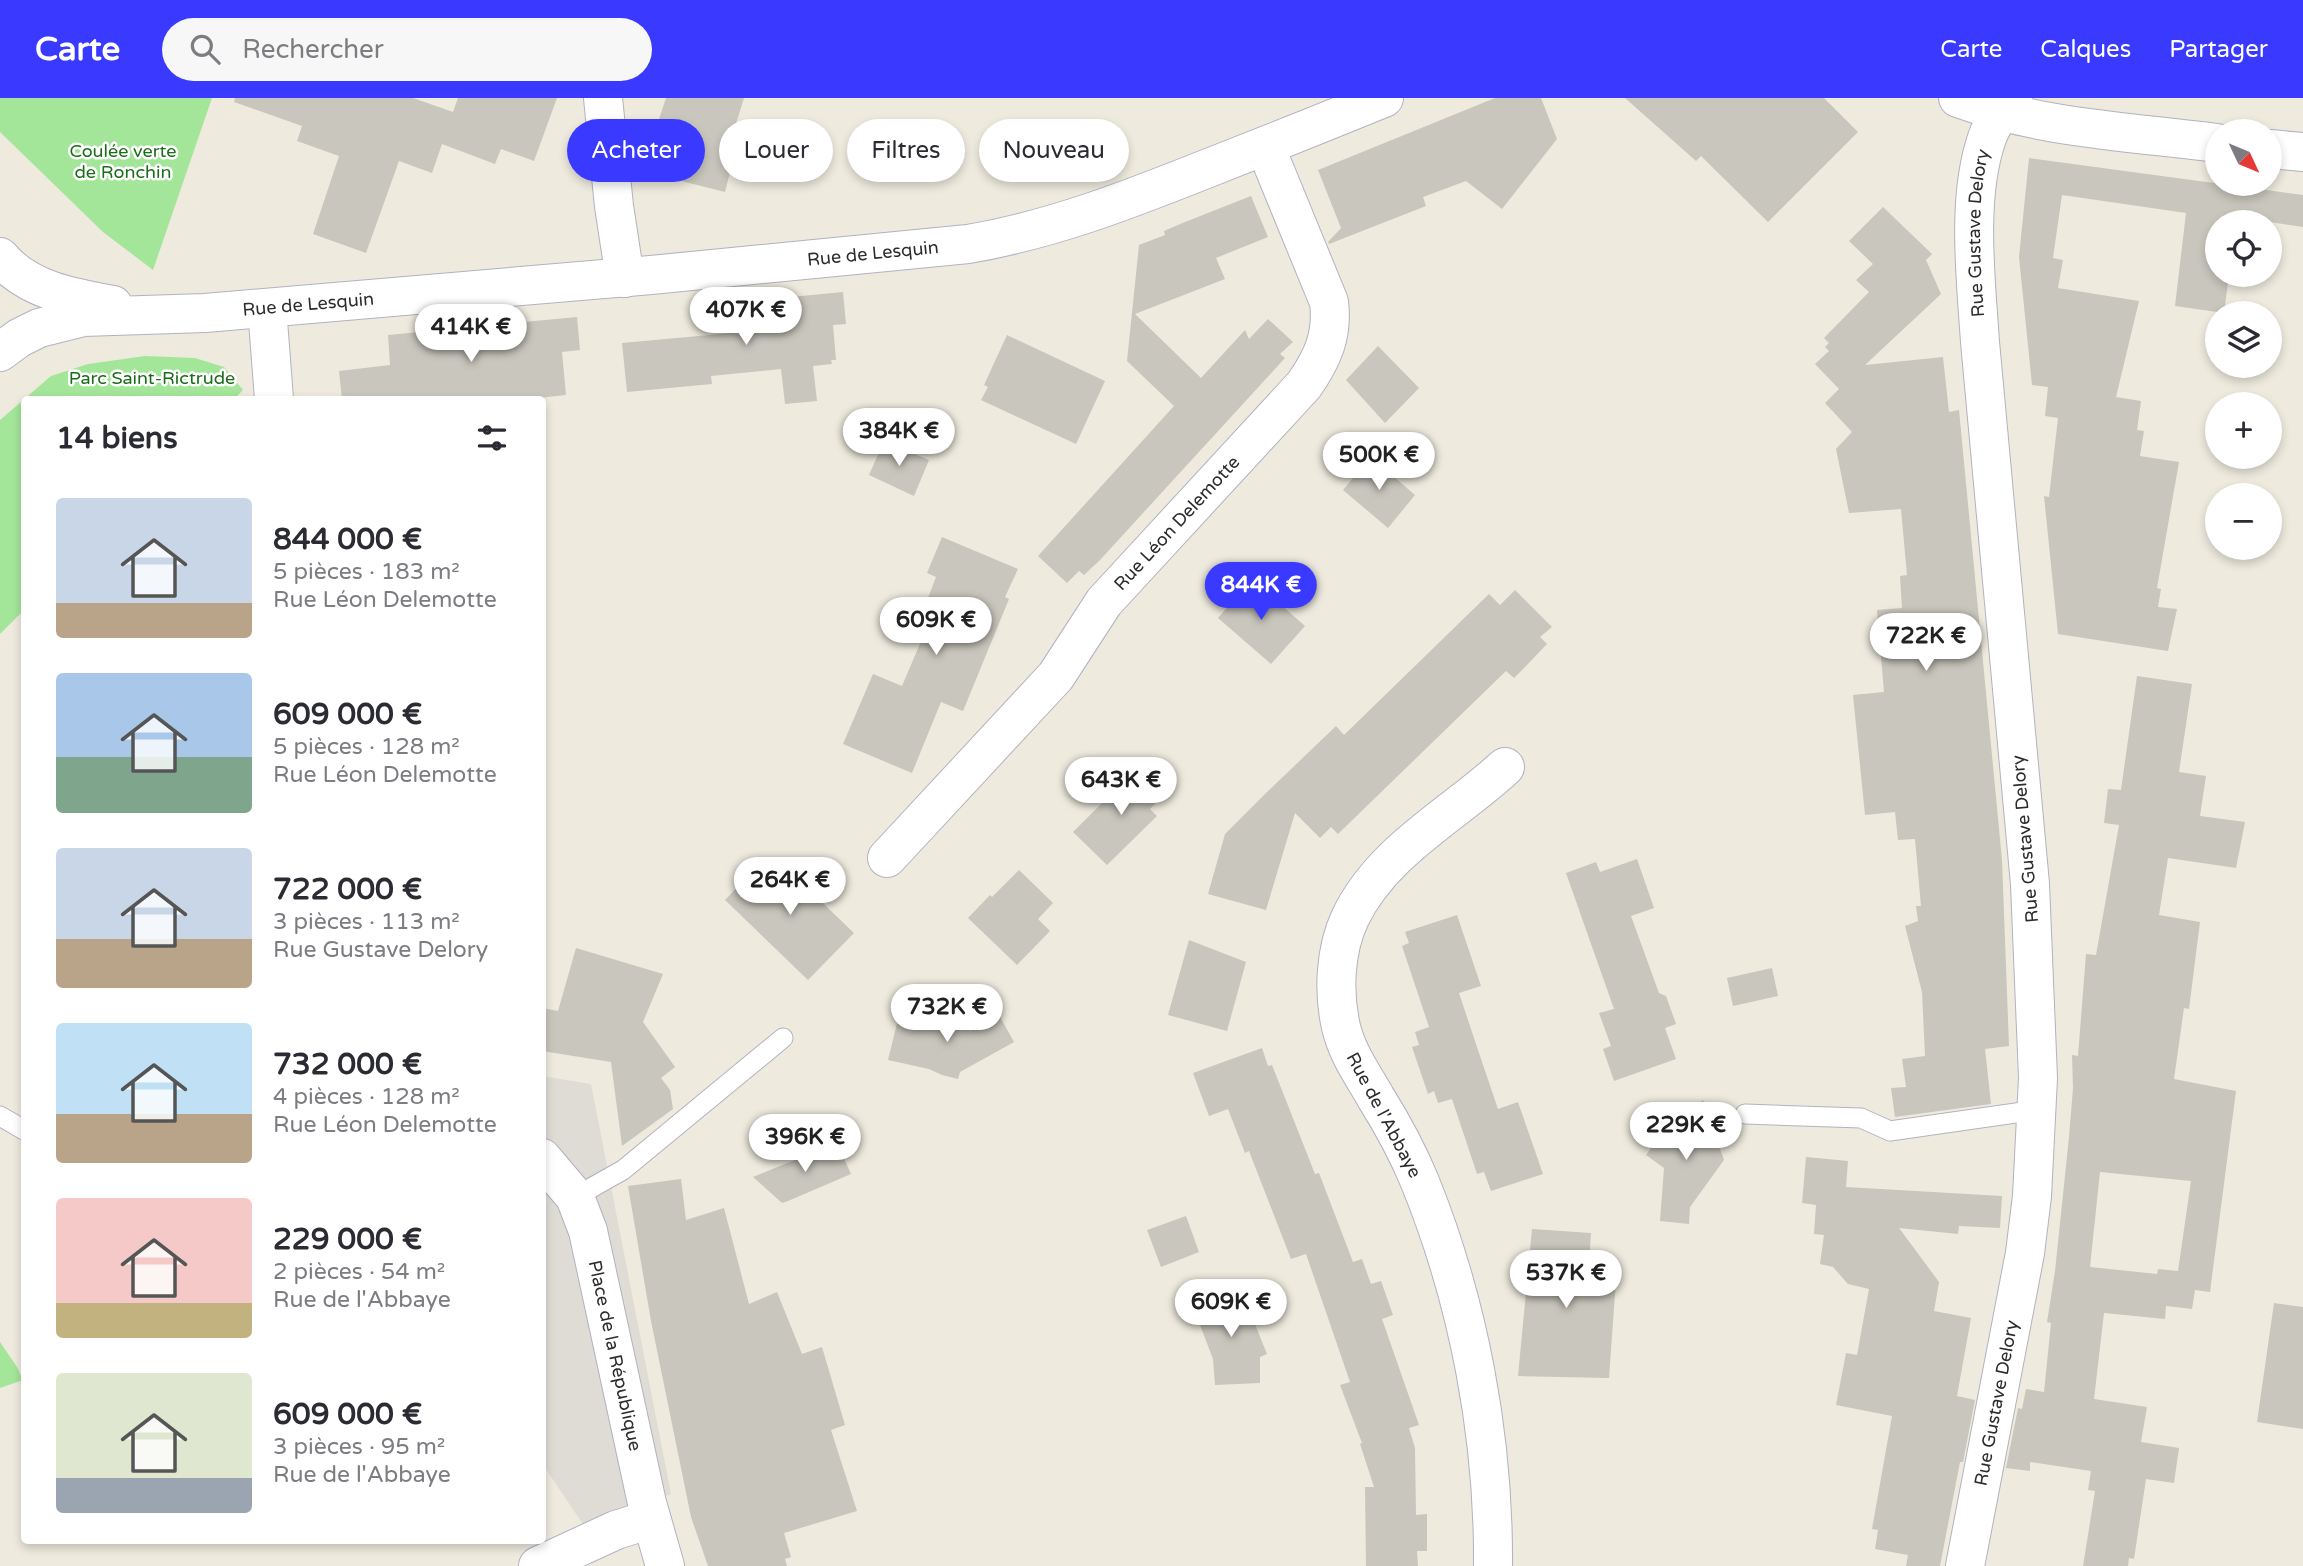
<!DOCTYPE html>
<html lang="fr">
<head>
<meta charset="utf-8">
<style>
	:root { --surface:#fff; --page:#f7f7f7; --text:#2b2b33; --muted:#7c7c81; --accent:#3a39ff }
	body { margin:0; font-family:"Varela Round",sans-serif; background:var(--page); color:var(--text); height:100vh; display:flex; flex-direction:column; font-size:26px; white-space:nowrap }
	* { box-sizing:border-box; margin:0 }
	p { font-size:23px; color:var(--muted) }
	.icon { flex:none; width:38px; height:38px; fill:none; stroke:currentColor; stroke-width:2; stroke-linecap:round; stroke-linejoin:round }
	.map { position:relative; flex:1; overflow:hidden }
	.drawer { position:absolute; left:21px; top:298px; width:525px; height:1148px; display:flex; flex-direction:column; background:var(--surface); border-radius:7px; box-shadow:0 4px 10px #0003 }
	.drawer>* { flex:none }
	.hud { position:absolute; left:567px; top:21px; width:665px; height:63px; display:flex; gap:14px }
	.needle { width:46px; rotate:134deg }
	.fabs { position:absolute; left:2205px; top:21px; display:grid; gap:14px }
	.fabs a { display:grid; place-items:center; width:77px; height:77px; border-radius:50%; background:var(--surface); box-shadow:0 4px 10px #0003; font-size:35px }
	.price { position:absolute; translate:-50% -60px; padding:0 16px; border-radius:24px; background:#fff; color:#222; font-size:23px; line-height:46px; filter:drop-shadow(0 2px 4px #0008) }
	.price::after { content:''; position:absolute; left:50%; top:42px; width:21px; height:16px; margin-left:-10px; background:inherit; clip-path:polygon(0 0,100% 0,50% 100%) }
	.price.active { background:var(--accent); color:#fff }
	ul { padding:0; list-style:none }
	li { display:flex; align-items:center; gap:21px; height:175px; padding:0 35px }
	li span { display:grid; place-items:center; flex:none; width:196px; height:140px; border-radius:7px; color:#555 }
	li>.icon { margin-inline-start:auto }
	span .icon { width:84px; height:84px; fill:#fffc; stroke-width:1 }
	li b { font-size:30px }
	h2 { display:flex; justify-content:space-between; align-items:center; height:84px; padding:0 35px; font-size:30px }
	.chip { padding:0 24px; border-radius:32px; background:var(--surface); box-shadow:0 4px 10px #0003; font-size:24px; line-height:63px }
	.chip.active { background:var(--accent); color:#fff }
	header { display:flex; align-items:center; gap:42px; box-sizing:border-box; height:98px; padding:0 35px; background:var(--accent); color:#fff }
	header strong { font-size:33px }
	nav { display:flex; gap:38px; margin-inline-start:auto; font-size:24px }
	.search { width:490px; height:63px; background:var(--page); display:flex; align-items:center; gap:18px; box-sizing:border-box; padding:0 24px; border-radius:38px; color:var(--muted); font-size:26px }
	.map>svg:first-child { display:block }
	.green { fill:#a4e699 }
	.plaza { fill:#dedcd5 }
	.building { fill:#c9c6bd; fill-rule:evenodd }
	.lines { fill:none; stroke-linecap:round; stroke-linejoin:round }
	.service-casing { stroke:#b2b2c0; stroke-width:21 }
	.minor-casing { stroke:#b2b2c0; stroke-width:40 }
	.tertiary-casing { stroke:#b2b2c0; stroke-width:40 }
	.service { stroke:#fff; stroke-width:19 }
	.minor { stroke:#fff; stroke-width:38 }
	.tertiary { stroke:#fff; stroke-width:38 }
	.labels { text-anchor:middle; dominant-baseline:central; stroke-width:5; stroke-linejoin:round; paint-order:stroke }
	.park-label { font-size:18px; fill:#1a6c18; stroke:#fff }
	.street-label { font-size:18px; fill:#2c2c2c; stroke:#fff }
</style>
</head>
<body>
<header>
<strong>Carte</strong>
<div class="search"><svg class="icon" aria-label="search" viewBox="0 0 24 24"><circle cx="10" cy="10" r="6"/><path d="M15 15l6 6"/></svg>Rechercher</div>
<nav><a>Carte</a><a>Calques</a><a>Partager</a></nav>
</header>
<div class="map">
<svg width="2303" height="1468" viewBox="0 0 2303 1468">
	<rect width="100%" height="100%" fill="#eeeade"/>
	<g class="green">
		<polygon points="0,0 212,0 153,172 103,134 0,34"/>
		<polygon points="145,258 195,260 224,269 243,292 234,301 24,301 24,512 0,536 0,322 51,278 88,266"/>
		<polygon points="0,1244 17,1269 23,1282 0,1290"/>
	</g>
	<polygon class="plaza" points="542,978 591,986 671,1396 585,1429 543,1367"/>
	<g class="building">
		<polygon points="235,0 413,0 453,14 458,0 557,0 534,63 501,51 495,66 442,46 432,75 399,63 366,155 313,136 339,58 297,43 302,28 234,4"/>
		<polygon points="666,0 744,0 729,48 736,50 725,94 669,80 681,35 657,27"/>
		<polygon points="1495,0 1541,0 1557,41 1502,111 1466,83 1423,99 1426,108 1329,146 1328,144 1341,130 1318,72"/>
		<polygon points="1625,0 1824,0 1858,34 1768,124 1701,58 1696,63"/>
		<polygon points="2029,60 2303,97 2303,129 2236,119 2235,124 2217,124 2217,177 2229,177 2224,215 2175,208 2186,115 2062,97 2053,160 2063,162 2058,190 2139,203 2116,299 2141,303 2137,332 2144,333 2140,358 2179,364 2157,490 2161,491 2158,509 2177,511 2168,553 2058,536 2044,398 2049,399 2058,320 2045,318 2048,289 2032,287 2019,159"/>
		<polygon points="1251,98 1268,139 1216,160 1225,181 1135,216 1201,280 1245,232 1249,241 1268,221 1293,244 1280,256 1285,260 1100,462 1084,477 1079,473 1067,485 1038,458 1174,308 1127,263 1139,147 1165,137 1164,133 1185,124"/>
		<polygon points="1883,109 1932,156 1926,162 1941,196 1865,267 1943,259 1949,314 1959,312 2002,762 2009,948 1985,951 1991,1006 1895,1019 1891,990 1906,989 1902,961 1925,958 1922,894 1905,828 1918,823 1916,808 1921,808 1915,741 1898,742 1895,714 1865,717 1853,597 1884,594 1877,512 1902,510 1900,478 1907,477 1901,411 1849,415 1836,351 1852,334 1825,305 1839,291 1815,266 1829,253 1825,249 1829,245 1824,240 1869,194 1856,182 1873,166 1849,143"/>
		<polygon points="843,194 846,226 833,227 836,262 831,262 832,266 813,268 817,303 785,306 781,271 711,278 712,286 627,294 622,245 731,235 728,205"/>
		<polygon points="577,219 580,252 562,254 566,297 529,301 342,301 339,273 390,267 388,237"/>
		<polygon points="1007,237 1105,283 1076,346 981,302 988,289 984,287"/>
		<polygon points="1378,248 1419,290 1385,325 1346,282"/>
		<polygon points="884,343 929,362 914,398 869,377"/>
		<polygon points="1371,359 1415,397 1388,430 1343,392"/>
		<polygon points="942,439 1018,471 1005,499 1009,501 963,613 941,604 912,675 843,646 873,576 902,588 928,527 923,525 923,513 936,479 927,475"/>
		<polygon points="1252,481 1305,528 1271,566 1218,520"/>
		<polygon points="1515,492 1552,529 1540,539 1547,546 1526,568 1514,580 1506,573 1338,736 1331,729 1320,740 1295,715 1266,812 1208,796 1225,736 1263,698 1336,628 1344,637 1489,496 1500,507"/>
		<path d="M 2137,578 L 2192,586 L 2179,674 L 2206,678 L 2200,718 L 2245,724 L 2236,770 L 2168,760 L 2159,817 L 2200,824 L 2189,911 L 2184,910 L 2174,981 L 2236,993 L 2210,1194 L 2195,1192 L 2192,1211 L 2166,1208 L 2165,1221 L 2104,1215 L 2094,1301 L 2147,1309 L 2141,1344 L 2179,1350 L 2174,1385 L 2146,1381 L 2134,1461 L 2129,1460 L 2128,1468 L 2083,1468 L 2095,1393 L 2088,1392 L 2091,1373 L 2030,1364 L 2030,1373 L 2006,1370 L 2018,1310 L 2022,1311 L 2026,1291 L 2044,1294 L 2051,1225 L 2047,1224 L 2055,1173 L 2069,1039 L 2073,990 L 2072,957 L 2078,958 L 2086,856 L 2096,857 L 2119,727 L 2104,725 L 2108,691 L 2121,692 ZM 2100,1074 L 2191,1083 L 2178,1173 L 2158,1171 L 2157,1176 L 2090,1169 Z"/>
		<polygon points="1138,669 1166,695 1150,711 1157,718 1107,767 1073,734"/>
		<polygon points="765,760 777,772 782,766 854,835 808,882 725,802"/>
		<polygon points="1637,761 1654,810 1631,818 1659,895 1666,898 1676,926 1665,930 1676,961 1614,983 1603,951 1611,948 1599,915 1614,911 1566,775 1596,764 1600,774"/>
		<polygon points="1019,772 1053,805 1038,821 1050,833 1017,867 968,820 990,797 992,799"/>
		<polygon points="1457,817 1481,888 1459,895 1478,952 1498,1011 1518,1004 1543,1076 1491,1093 1484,1074 1477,1076 1452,1001 1438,1005 1434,993 1428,996 1412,949 1419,947 1415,934 1429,929 1402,848 1409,845 1405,834"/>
		<polygon points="1189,842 1246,864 1227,933 1168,917"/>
		<polygon points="576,850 663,876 643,924 675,969 661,980 670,992 673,1011 622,1048 611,964 542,953 542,910 558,913"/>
		<polygon points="1772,870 1778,898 1733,908 1727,880"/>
		<polygon points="961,915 970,933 999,917 1014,944 960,974 958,981 942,977 929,971 888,962 899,917 932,925"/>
		<polygon points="1262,950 1268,968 1272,967 1315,1076 1319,1075 1353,1164 1362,1161 1371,1186 1381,1183 1393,1217 1382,1221 1419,1327 1409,1330 1415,1350 1416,1417 1427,1416 1427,1453 1417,1453 1418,1468 1366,1468 1365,1389 1374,1389 1360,1346 1362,1345 1340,1287 1350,1284 1306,1156 1291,1161 1249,1053 1245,1055 1228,1011 1209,1018 1193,975"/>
		<polygon points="1703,1002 1724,1062 1690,1109 1689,1126 1660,1123 1664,1070 1646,1057 1660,1037"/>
		<polygon points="837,1045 851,1076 788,1103 782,1105 753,1079"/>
		<polygon points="1806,1059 1848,1063 1846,1089 2002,1098 2000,1130 1959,1128 1958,1136 1899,1130 1939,1184 1934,1213 1971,1220 1957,1298 1975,1302 1963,1364 1960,1364 1940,1468 1906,1468 1908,1457 1875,1451 1878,1432 1872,1431 1892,1318 1836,1307 1846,1255 1857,1257 1869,1191 1848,1186 1833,1169 1820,1166 1824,1137 1814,1136 1816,1107 1802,1105"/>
		<polygon points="681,1081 686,1122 724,1110 749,1206 777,1194 802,1256 822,1249 845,1327 831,1332 857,1413 784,1435 791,1459 785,1461 787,1468 708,1468 691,1419 651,1223 628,1088"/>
		<polygon points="1186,1118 1199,1154 1161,1169 1147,1132"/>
		<polygon points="1532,1131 1591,1135 1588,1180 1616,1182 1609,1280 1518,1278"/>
		<polygon points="1230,1194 1242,1194 1267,1256 1260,1259 1260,1285 1215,1287 1213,1261 1192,1206"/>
		<polygon points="2274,1205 2303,1209 2303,1331 2257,1324"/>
	</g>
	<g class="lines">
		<defs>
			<g id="service">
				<polyline points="1745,1016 1861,1020 1890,1033 2036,1012"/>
				<polyline points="0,1018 24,1032"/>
				<polyline points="575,1099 623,1072 783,940"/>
			</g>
			<g id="minor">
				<polyline points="603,0 614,108 625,180"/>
				<polyline points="267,210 274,301"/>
				<path id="s1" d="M 887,760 L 1056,578 L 1104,504 L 1304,287 C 1323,260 1333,237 1329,204 L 1265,48"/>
				<path id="s2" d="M 542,1060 L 575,1099 L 588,1133 L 647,1405 L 665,1468"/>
				<polyline points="538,1468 616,1432 651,1421"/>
				<path d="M 1493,1468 C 1494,1339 1469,1205 1420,1084 C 1408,1055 1393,1027 1376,1000 C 1363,977 1347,955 1341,929 C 1333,894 1335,852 1350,820 C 1382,753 1453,717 1505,669"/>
			</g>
			<g id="tertiary">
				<path d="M 1958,0 C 2039,30 2131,34 2217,45"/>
				<polyline points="2270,51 2303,54"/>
				<path d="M 0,159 C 27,192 73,200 113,207"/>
				<path id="s3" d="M 0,254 L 19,240 L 39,230 L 83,219 L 205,215 L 651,177 L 968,146 C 1051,132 1128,102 1206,71 C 1265,48 1325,24 1384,0"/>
				<path id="s4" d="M 1965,1468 L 2025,1155 L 2032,1098 L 2038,980 L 2030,786 L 1980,244 C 1976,182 1966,100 1987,40 C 1992,25 2003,12 2013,0"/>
			</g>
		</defs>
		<use href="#service" class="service-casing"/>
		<use href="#minor" class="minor-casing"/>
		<use href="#tertiary" class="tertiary-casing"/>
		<use href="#service" class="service"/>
		<use href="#minor" class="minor"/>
		<use href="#tertiary" class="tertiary"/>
	</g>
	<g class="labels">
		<g class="park-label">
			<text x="123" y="53">Coulée verte<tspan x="123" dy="21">de Ronchin</tspan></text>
			<text x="152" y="280">Parc Saint-Rictrude</text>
		</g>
		<g class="street-label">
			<text stroke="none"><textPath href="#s4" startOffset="1342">Rue Gustave Delory</textPath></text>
			<text stroke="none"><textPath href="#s3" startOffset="884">Rue de Lesquin</textPath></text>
			<text stroke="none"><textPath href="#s3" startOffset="317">Rue de Lesquin</textPath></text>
			<text stroke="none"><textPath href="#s1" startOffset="444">Rue Léon Delemotte</textPath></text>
			<text transform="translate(2025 741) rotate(-95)">Rue Gustave Delory</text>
			<text transform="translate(1384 1017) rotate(62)">Rue de l'Abbaye</text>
			<text stroke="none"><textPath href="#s2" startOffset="215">Place de la République</textPath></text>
			<text stroke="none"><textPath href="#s4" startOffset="166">Rue Gustave Delory</textPath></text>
		</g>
	</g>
</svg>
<div class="fabs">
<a><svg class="needle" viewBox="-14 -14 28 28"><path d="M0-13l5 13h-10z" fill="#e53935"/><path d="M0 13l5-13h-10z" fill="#7c7c81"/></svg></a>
<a><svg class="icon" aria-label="locate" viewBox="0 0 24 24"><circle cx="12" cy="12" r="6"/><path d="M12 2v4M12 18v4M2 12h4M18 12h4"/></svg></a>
<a><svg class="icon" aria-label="layers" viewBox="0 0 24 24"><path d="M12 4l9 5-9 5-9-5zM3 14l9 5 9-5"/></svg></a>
<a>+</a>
<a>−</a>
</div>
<b class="price" style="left:746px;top:249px">407K €</b>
<b class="price" style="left:471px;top:266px">414K €</b>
<b class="price" style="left:899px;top:370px">384K €</b>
<b class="price" style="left:1379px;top:394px">500K €</b>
<b class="price active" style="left:1261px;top:524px">844K €</b>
<b class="price" style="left:936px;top:559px">609K €</b>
<b class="price" style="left:1926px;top:575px">722K €</b>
<b class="price" style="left:1121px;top:719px">643K €</b>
<b class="price" style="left:790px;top:819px">264K €</b>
<b class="price" style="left:947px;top:946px">732K €</b>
<b class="price" style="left:1686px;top:1064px">229K €</b>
<b class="price" style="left:805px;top:1076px">396K €</b>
<b class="price" style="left:1566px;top:1212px">537K €</b>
<b class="price" style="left:1231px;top:1241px">609K €</b>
<div class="hud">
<a class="chip active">Acheter</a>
<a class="chip">Louer</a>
<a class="chip">Filtres</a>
<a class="chip">Nouveau</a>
</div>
<section class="drawer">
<h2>14 biens<svg class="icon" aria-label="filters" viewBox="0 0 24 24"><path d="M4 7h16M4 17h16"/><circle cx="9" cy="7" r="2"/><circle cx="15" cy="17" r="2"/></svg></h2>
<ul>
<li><span style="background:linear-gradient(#c9d6e8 75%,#b9a48a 0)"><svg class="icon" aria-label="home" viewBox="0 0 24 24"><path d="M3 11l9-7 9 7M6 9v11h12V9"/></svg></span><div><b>844 000 €</b><p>5 pièces · 183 m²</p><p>Rue Léon Delemotte</p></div></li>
<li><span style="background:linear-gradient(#a9c7e8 60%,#7fa58c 0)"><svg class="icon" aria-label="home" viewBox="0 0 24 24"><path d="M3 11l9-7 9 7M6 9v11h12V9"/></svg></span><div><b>609 000 €</b><p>5 pièces · 128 m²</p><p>Rue Léon Delemotte</p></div></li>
<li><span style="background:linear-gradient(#c9d6e8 65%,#b9a48a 0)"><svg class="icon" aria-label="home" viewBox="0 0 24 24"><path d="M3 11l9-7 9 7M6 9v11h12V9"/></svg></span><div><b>722 000 €</b><p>3 pièces · 113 m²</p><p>Rue Gustave Delory</p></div></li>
<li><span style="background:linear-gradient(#bfe0f5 65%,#b9a48a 0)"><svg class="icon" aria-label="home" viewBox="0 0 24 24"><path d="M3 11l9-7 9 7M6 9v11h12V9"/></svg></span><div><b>732 000 €</b><p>4 pièces · 128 m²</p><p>Rue Léon Delemotte</p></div></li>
<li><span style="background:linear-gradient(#f6c9c9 75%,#c2b280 0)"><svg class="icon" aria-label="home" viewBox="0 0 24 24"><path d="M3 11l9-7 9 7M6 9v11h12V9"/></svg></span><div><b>229 000 €</b><p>2 pièces · 54 m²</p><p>Rue de l'Abbaye</p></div></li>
<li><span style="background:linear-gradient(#dfe7d0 75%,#9aa5b1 0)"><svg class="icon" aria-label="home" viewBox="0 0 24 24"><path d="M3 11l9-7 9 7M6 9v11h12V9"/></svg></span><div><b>609 000 €</b><p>3 pièces · 95 m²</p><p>Rue de l'Abbaye</p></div></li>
</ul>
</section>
</div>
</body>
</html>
